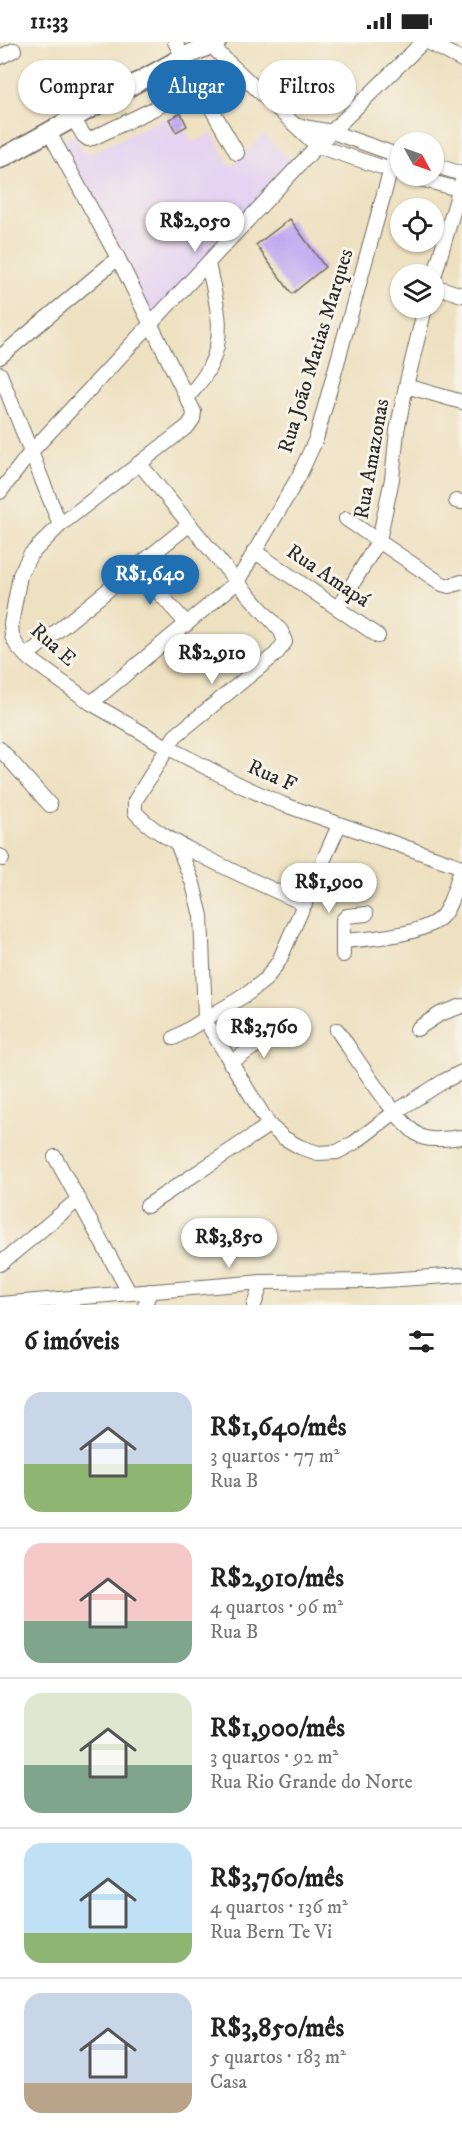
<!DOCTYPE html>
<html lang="pt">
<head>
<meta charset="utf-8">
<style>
	:root { --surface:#fff; --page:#f6f6f6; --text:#222; --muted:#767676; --line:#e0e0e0; --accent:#1f6fb2 }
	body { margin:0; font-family:"IM FELL DW Pica",serif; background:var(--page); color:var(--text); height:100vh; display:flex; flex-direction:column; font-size:22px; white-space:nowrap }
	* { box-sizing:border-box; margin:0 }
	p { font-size:20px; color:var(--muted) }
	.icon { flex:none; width:33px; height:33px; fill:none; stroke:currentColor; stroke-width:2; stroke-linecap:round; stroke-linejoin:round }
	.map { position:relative; height:1263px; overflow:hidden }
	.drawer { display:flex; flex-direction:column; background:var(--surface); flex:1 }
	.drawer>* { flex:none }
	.banner { position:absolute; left:18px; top:18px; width:426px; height:54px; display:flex; gap:12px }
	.needle { width:39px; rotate:130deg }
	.fabs { position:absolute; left:390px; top:90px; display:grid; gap:12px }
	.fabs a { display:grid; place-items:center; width:54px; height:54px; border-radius:50%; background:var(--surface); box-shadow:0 2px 4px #0004; font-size:30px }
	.price { position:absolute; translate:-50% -51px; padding:0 14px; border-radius:21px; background:#fff; color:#222; font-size:20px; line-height:39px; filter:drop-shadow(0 2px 3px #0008) }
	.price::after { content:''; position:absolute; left:50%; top:36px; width:18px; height:14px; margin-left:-9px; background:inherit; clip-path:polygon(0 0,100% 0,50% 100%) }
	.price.on { background:var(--accent); color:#fff }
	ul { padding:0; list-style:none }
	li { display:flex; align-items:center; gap:18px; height:150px; padding:0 24px }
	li+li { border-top:2px solid var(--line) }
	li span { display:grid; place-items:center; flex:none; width:168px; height:120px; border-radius:18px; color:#555 }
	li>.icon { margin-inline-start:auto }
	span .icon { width:72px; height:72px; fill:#fffc; stroke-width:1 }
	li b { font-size:26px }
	h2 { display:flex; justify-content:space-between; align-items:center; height:72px; padding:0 24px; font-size:26px }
	.tag { padding:0 21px; border-radius:27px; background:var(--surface); box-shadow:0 2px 4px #0004; font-size:21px; line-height:54px }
	.tag.on { background:var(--accent); color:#fff }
	.status { display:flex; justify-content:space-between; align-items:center; height:42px; padding:0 30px; background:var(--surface); direction:ltr }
	.status svg { height:16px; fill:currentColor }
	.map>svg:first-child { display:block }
	.built { fill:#e5d3f1 }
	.building { fill:#c1a7f1 }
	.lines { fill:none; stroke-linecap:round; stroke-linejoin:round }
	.minor-casing { stroke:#6f6b60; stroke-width:16 }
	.major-casing { stroke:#6f6b60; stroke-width:21 }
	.minor { stroke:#fff; stroke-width:14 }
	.major { stroke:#fff; stroke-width:18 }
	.labels { text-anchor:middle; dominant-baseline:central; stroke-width:6; stroke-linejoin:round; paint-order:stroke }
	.street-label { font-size:21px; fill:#2b2b2b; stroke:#f7f3e8 }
</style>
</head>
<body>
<div class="status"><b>11:33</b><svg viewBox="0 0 49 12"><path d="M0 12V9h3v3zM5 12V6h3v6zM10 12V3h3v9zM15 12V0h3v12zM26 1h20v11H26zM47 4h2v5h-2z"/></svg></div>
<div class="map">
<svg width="462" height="1263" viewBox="0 0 462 1263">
	<rect width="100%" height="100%" fill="#f7f3e8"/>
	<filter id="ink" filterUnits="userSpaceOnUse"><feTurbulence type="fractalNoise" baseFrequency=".0167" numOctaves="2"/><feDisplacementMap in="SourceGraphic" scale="12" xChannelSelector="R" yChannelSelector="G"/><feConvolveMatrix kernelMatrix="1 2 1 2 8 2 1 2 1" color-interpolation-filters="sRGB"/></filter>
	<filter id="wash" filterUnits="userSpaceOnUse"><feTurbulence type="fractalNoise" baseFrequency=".008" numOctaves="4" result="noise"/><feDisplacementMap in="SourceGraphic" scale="24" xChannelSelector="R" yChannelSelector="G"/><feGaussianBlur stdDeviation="1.35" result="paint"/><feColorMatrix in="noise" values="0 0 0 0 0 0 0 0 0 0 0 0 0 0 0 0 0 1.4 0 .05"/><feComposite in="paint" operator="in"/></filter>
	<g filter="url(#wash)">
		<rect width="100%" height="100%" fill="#eee1c1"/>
		<polygon class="built" points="166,75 175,93 185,87 192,101 212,91 231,125 264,93 294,122 153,279 60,100 74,92 86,113"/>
		<g id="blocks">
			<g class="building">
				<polygon points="181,71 187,84 176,90 169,77"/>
				<polygon points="290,177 325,225 292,252 256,203"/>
			</g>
		</g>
	</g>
	<g filter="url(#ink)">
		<use href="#blocks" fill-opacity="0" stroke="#6f6b60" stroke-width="1.5"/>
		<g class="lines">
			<defs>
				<g id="minor">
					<polyline points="175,0 199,45 237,111"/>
					<polyline points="207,0 317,104 400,131"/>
					<polyline points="428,0 462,18"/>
					<polyline points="0,15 14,8"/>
					<polyline points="73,76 84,94 88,97 93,96 199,45"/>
					<polyline points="298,84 332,90 400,114"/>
					<polyline points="49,90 118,216 194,370 193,377 188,384 60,483 30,513 20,533 11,582 12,594 17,604 26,614 91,661 167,705 240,743 282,762 462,825"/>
					<polyline points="434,123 462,132"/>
					<polyline points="409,134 462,148"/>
					<polyline points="434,235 462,139"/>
					<polyline points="434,244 462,253"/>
					<polyline points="0,315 118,216"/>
					<polyline points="0,332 60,483"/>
					<polyline points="406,344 462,360"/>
					<path d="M 187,356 C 195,346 204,337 209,326 C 228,290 215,258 208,221"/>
					<path d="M 139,421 L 237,540 L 281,589 L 285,600 L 276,612 L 175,694 L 135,759 L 135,770 C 151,788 175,800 196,811 C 232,829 268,846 305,862"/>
					<polyline points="0,450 30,411 317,104 423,0"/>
					<polyline points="456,459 462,460"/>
					<polyline points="346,477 442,542 449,544 462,540"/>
					<polyline points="254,509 378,594"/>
					<polyline points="137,526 187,582"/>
					<polyline points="338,566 379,498 392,437 397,389 406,344 425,266"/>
					<polyline points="26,614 190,482"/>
					<polyline points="91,661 237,540 299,434 316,397 395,112"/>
					<polyline points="0,707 50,763"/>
					<polyline points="177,801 193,842 201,874 205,976"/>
					<polyline points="0,814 2,817"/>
					<path d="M 343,899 C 368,897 427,893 443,873 C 453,860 456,840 462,825"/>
					<polyline points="343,913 343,878 347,874 366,872"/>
					<polyline points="210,986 269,1083 284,1096 300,1105 318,1111 337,1110 354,1101 395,1070 444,1039 462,1030"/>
					<polyline points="417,987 440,972 462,964"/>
					<path d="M 337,988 C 353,1010 402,1091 425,1096 C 436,1099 450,1096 462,1095"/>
					<polyline points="174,996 247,952 266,937 279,919 339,783"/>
					<polyline points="230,1021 281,987"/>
					<polyline points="55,1115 129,1250"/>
					<polyline points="147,1164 269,1083"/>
					<polyline points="0,1222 79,1157"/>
					<polyline points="0,1262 262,1240 370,1239 462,1233"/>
					<polyline points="145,1263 150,1249"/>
					<polyline points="254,1263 262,1240"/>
				</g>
				<polyline id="major" points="0,117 183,15 217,0"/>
			</defs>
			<use href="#minor" class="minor-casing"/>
			<use href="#major" class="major-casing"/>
			<use href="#minor" class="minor"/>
			<use href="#major" class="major"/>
		</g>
	</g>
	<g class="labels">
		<g class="street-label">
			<text transform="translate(316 309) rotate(-73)">Rua João Matias Marques</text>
			<text transform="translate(372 417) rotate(-80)">Rua Amazonas</text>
			<text transform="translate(328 534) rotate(34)">Rua Amapá</text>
			<text transform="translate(53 603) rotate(42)">Rua E</text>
			<text transform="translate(272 734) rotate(24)">Rua F</text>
		</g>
	</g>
</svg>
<div class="fabs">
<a><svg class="needle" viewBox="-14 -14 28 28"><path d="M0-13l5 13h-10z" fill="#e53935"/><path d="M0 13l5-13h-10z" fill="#767676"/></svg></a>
<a><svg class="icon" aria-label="locate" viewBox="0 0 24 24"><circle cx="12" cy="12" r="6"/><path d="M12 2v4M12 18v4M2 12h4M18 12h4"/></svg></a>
<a><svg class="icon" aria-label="layers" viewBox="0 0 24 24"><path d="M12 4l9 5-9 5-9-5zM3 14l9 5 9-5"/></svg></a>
</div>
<b class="price" style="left:195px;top:211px">R$2,050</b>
<b class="price on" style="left:150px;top:564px">R$1,640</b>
<b class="price" style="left:212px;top:643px">R$2,910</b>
<b class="price" style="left:329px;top:872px">R$1,900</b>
<b class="price" style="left:264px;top:1017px">R$3,760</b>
<b class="price" style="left:229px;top:1227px">R$3,850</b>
<div class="banner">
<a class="tag">Comprar</a>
<a class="tag on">Alugar</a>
<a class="tag">Filtros</a>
</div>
</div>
<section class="drawer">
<h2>6 imóveis<svg class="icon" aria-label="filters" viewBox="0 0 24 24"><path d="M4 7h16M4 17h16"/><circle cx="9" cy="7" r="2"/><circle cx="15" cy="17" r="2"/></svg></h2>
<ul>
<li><span style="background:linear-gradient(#c9d6e8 60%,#8fb573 0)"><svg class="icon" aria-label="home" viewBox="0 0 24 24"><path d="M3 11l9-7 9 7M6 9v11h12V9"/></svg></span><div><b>R$1,640/mês</b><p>3 quartos · 77 m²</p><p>Rua B</p></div></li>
<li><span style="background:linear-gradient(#f6c9c9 65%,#7fa58c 0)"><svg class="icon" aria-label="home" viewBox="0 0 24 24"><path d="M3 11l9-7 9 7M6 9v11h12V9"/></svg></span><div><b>R$2,910/mês</b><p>4 quartos · 96 m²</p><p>Rua B</p></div></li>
<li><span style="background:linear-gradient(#dfe7d0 60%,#7fa58c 0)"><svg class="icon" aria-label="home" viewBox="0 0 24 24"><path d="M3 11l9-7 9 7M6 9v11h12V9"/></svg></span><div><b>R$1,900/mês</b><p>3 quartos · 92 m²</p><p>Rua Rio Grande do Norte</p></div></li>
<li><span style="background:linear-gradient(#bfe0f5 75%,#8fb573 0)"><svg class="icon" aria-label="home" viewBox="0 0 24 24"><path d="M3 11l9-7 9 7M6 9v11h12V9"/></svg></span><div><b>R$3,760/mês</b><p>4 quartos · 136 m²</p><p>Rua Bern Te Vi</p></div></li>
<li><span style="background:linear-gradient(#c9d6e8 75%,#b9a48a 0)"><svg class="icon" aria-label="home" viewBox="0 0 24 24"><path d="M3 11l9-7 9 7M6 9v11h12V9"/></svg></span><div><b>R$3,850/mês</b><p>5 quartos · 183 m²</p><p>Casa</p></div></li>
</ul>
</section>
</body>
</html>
